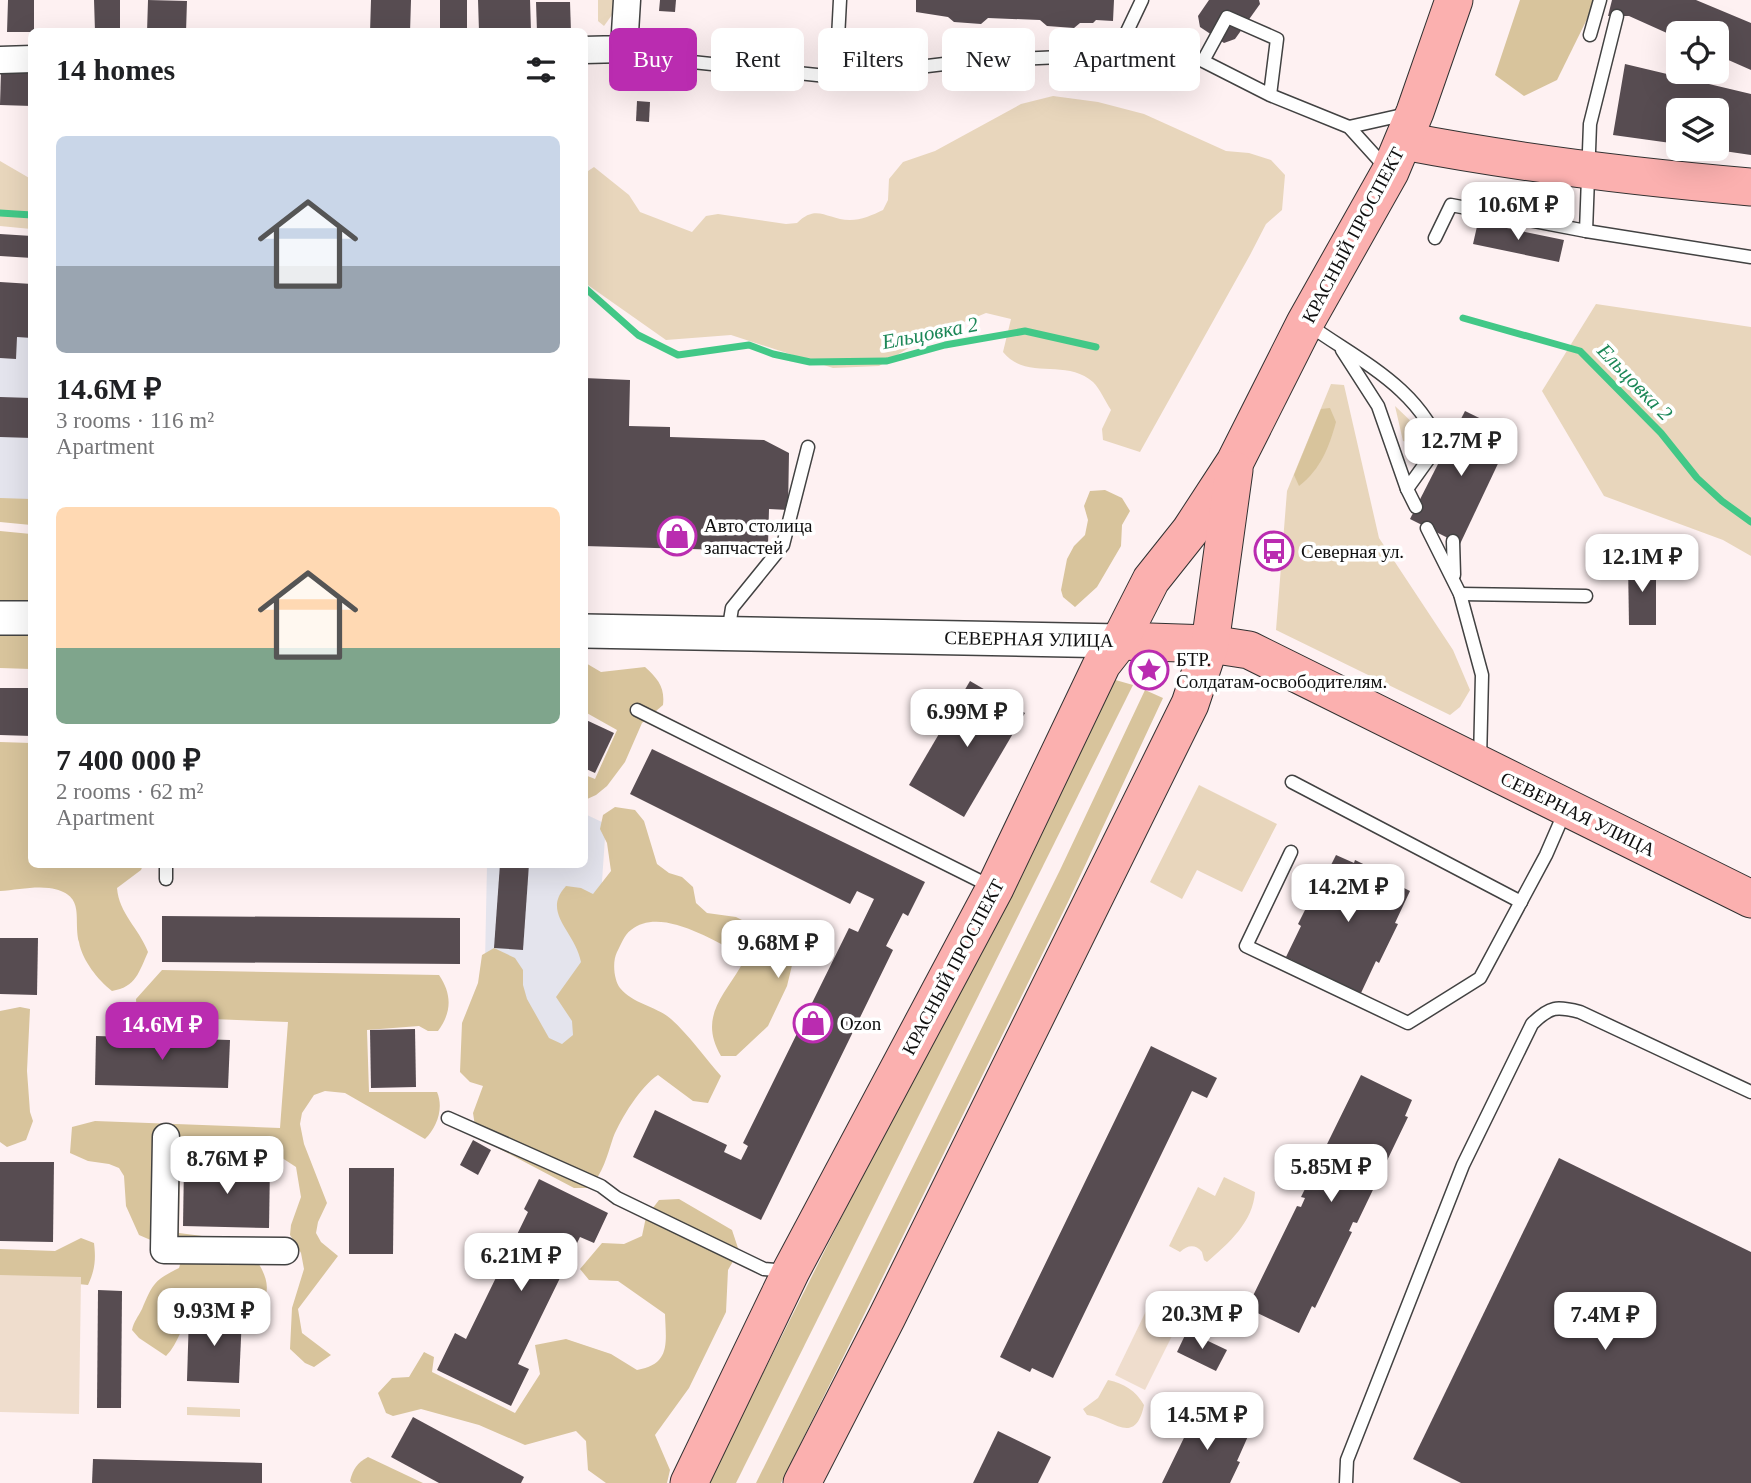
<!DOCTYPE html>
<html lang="en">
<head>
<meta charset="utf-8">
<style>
	:root { --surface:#fff; --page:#f2f2f2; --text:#202124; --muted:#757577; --accent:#ba2cb0 }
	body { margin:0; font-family:"Times New Roman",serif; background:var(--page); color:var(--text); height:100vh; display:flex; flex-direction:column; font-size:26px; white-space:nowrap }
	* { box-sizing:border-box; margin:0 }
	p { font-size:23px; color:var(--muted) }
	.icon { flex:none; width:38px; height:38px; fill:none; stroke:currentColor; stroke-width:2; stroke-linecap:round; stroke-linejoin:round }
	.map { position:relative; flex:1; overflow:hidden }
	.side { position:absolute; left:28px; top:28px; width:560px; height:840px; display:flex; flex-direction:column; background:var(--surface); border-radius:10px; box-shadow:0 7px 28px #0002 }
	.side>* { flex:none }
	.guide { position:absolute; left:609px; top:28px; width:665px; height:63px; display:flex; gap:14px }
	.buttons { position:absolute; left:1666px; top:21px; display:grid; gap:14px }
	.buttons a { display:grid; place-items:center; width:63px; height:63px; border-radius:10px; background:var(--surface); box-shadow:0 7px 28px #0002; font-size:35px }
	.price { position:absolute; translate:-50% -60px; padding:0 16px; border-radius:14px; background:#fff; color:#222; font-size:23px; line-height:46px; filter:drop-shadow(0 2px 4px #0008) }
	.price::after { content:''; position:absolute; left:50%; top:42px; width:21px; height:16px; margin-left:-10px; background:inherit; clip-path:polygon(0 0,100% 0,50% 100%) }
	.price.active { background:var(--accent); color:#fff }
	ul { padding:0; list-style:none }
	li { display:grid; align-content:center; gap:14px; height:371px; padding:0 28px }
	li span { display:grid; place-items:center; height:217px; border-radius:10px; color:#555 }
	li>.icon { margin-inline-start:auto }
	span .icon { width:126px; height:126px; fill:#fffc; stroke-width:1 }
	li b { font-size:30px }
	h2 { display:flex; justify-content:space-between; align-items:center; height:84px; padding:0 28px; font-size:30px }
	.pill { padding:0 24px; border-radius:10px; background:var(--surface); box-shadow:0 7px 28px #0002; font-size:24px; line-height:63px }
	.pill.active { background:var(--accent); color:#fff }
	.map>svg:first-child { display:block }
	.industrial { fill:#e4e4ed }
	.green { fill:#e8d6bc }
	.forest { fill:#d8c49c }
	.pitch { fill:#efddcd }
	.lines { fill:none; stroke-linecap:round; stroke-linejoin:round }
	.stream { stroke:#42c887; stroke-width:7 }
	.building { fill:#574c51 }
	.service-casing { stroke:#424242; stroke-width:15 }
	.minor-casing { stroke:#424242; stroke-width:29 }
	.tertiary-casing { stroke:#424242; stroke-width:36 }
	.secondary-casing { stroke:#313131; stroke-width:39 }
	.service { stroke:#fff; stroke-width:12 }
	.minor { stroke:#fff; stroke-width:26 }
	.tertiary { stroke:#fff; stroke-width:33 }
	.secondary { stroke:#fbb0af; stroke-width:37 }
	.labels { text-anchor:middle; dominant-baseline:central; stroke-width:7; stroke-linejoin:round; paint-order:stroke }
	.street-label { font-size:19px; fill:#0f0f0f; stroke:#fff }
	.poi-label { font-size:19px; fill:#0f0f0f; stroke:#fff; text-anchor:start }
	.water-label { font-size:21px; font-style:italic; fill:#1b8757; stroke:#fff }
</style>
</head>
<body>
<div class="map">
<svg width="1751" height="1483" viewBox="0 0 1751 1483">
	<rect width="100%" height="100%" fill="#fef1f2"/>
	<g class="industrial">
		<polygon points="0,320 31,322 31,517 0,516"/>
		<polygon points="585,814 606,824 589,1067 553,1082 485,962 487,865 584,864"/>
	</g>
	<g class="green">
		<polygon points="598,0 618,0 617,8 604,26 598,21"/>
		<path d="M 1053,96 L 1098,102 L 1144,114 L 1226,151 L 1249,153 L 1271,160 L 1285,175 L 1282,210 L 1266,224 L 1250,255 L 1140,452 L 1103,440 L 1102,429 L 1111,410 C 1105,401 1100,389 1093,382 C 1067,358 1026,381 1003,352 L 1011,319 L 986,313 L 925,338 L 879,366 L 833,368 L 731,335 L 666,340 L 585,283 L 585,173 L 594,167 L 629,195 L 640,212 L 692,232 L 706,216 L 718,214 L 786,224 L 797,223 C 817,203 827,220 850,220 C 861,220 873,215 883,210 L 888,200 L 889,179 L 903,162 L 935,151 L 1021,104 Z"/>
		<polygon points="0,161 31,179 31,229 0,226"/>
		<polygon points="1596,304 1751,327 1751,556 1723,540 1604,496 1542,391"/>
		<polygon points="1331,384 1344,385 1379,538 1453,650 1470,690 1460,707 1450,715 1276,630 1287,491"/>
		<polygon points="1395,406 1420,430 1417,438 1411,443 1403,441"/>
		<polygon points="1199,785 1277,824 1242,892 1197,870 1182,899 1150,882"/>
		<path d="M 1224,1177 L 1255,1192 C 1253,1222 1229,1243 1207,1262 L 1204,1260 L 1202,1252 C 1195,1244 1188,1245 1180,1252 L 1169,1246 L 1198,1187 L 1215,1196 Z"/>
		<path d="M 1108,1380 C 1125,1384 1135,1390 1144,1405 C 1135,1448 1112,1418 1087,1415 L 1083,1409 L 1098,1398 Z"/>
		<polygon points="187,1407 240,1409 240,1417 187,1415"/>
	</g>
	<g class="forest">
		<polygon points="1520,0 1594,0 1592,9 1557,80 1524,96 1495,75"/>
		<path d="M 1330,408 L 1336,422 C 1329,447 1321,469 1299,486 L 1294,475 L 1321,409 Z"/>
		<polygon points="1105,490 1122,498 1130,511 1122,525 1121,546 1097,587 1075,607 1063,597 1061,590 1067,559 1074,546 1085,535 1088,520 1084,506 1090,491"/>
		<polygon points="0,498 31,499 31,525 0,522"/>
		<polygon points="0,531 31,534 31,605 0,604"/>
		<polygon points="0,635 31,636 31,669 0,668"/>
		<path d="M 584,662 L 601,672 L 645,667 C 658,679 665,687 663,705 L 642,723 L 625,762 L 607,786 L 596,795 L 585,800 L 585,775 L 595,779 L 617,730 L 585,712 Z"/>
		<polygon points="1112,679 1133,685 736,1483 708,1483"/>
		<polygon points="1145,690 1163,698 1068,902 781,1483 756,1483 1060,870"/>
		<path d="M 0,742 L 31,743 L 32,864 L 143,865 L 141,870 L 117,888 C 119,914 139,928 148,952 C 139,972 136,987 112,991 C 98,980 82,960 79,942 C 73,917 87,894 49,888 C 34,886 15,890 0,891 Z"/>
		<path d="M 615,807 L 635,810 L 644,821 L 657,864 L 669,873 L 682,877 L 693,887 L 696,903 L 707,913 L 736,917 L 789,944 L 794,957 L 787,986 L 768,1026 L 736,1056 L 721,1056 C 699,1018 722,998 741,966 L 736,952 C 709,938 659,907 631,930 C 624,935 621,945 617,952 C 612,962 614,980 620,988 C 633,1004 656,1006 671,1019 C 689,1035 705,1058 721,1076 L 708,1103 L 693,1101 L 658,1075 C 641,1086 621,1118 613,1138 C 607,1156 603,1174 589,1188 L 574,1188 L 496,1147 L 475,1126 L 473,1113 L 483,1086 L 470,1082 L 460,1072 L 462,1023 L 478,983 L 482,955 L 494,948 L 515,958 L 523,970 L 523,985 L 527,999 L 549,1038 L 562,1044 L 573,1035 L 572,1021 L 556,997 L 581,962 C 575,931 541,913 566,886 L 581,888 L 593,894 L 611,871 L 607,843 L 600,829 L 603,815 Z"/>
		<path d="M 162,970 L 439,975 C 452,994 452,1012 438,1031 L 428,1031 L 419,1026 L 367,1030 L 369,1092 L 437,1092 C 444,1108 437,1127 425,1139 L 345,1093 L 325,1091 L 314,1095 L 302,1113 L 300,1124 L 304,1144 L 327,1203 L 318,1222 L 316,1233 L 321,1242 L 338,1256 L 298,1309 L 302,1333 L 331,1355 L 314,1367 L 305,1363 L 290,1349 L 292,1308 L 304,1269 L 301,1253 L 290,1235 L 291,1225 L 301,1197 L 296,1167 L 279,1156 L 270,1161 L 180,1161 L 179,1233 L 241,1241 C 258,1260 282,1290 254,1310 C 251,1312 249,1315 245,1316 C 235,1320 225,1311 214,1309 C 208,1308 199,1310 193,1311 C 181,1325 179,1343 166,1356 L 139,1338 L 132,1330 C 134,1321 138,1317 142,1309 C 153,1284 153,1281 179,1268 L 182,1258 L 176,1251 L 139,1235 L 126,1206 L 124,1176 L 119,1168 L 109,1164 L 88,1161 L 70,1153 L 72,1127 L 95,1121 L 280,1128 L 288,1022 L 137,1016 L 136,999 Z"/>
		<polygon points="20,1007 30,1009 27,1071 30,1112 33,1121 26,1140 7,1147 0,1142 0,1011"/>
		<path d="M 679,1199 L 732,1230 L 739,1251 L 728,1270 L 726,1312 L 689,1388 L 655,1435 L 670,1470 L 667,1483 L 606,1483 L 588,1470 L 586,1441 L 576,1431 L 525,1445 L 479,1425 L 421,1409 L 393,1416 L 386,1413 L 378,1393 L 392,1378 L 409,1377 L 424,1352 L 434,1357 L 432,1372 L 515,1413 L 540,1374 L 535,1345 L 566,1339 L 611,1354 L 637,1370 C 671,1364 666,1343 665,1314 L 618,1281 L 589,1280 L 580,1269 L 602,1243 L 624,1244 L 642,1236 L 646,1217 L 659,1200 Z"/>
		<path d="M 81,1238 L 94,1243 C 96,1259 95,1270 88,1285 L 0,1276 L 0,1249 L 55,1251 Z"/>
		<path d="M 368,1457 L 423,1483 L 352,1483 L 350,1481 C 353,1469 357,1463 368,1457 Z"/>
	</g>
	<g class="pitch">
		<polygon points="0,1275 81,1277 79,1414 0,1412"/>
		<polygon points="1146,1311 1177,1326 1145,1390 1115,1375"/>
	</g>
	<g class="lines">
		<g class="stream">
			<polyline points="0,213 32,215"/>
			<polyline points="584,287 638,335 678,355 749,345 773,354 810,362 887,361 945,345 1025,331 1096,347"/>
			<polyline points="1463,318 1580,351 1661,433 1697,478 1722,501 1751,522"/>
		</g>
	</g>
	<g class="building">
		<polygon points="8,0 34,0 34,32 7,32"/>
		<polygon points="94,0 120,0 120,32 95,32"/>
		<polygon points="148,0 187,1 186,32 147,32"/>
		<polygon points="371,0 411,0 410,32 370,32"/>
		<rect x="440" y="0" width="27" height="32"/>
		<polygon points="478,0 530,0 531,31 479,32"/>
		<polygon points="660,0 676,0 675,12 659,11"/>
		<polygon points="916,0 1114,0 1113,21 1096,20 1093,23 1080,23 1074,28 1047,26 1040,20 988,18 981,24 954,22 948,17 916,12"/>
		<polygon points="1209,0 1259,0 1260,4 1235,39 1224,43 1200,27 1198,16"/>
		<polygon points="1612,0 1696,0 1751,23 1751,70 1717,55 1717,33 1678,33 1678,38 1629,16 1608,16"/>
		<polygon points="536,2 570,2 571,32 537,32"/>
		<polygon points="1625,64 1751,94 1751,155 1717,150 1717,110 1678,110 1678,144 1613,135"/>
		<polygon points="1,71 32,72 32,106 0,105"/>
		<polygon points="637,101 650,102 649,122 636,121"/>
		<polygon points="1478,222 1564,240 1559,262 1473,244"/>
		<polygon points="0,234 32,236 32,258 0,256"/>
		<polygon points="0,282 32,284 32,338 17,337 16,359 0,358"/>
		<polygon points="584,378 630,380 629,426 670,427 670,437 764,440 789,453 788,510 769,509 768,545 761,545 761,551 584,546"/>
		<polygon points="0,397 32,398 32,438 0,437"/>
		<polygon points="1465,411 1512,434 1460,544 1410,519"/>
		<polygon points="1628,563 1656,563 1656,625 1629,625"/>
		<polygon points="970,681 1025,713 964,817 909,785"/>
		<polygon points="0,688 32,688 32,736 0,735"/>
		<polygon points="584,719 614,733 595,773 584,768"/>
		<polygon points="652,749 925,882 908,916 903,913 886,946 893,950 761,1220 633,1157 655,1110 727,1145 724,1152 741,1160 748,1146 743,1143 849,928 858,932 874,899 857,891 850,904 630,794"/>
		<polygon points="1336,855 1354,863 1355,860 1394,879 1392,882 1410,891 1395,923 1398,924 1379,963 1376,961 1361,993 1348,987 1346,990 1297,966 1298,963 1286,957 1301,926 1298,924 1317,886 1320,887"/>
		<polygon points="500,864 529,864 523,950 494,948"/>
		<polygon points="162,916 460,918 460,964 162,962"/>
		<polygon points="0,938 38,938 37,995 0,994"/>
		<polygon points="415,1029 416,1087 371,1088 370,1030"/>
		<polygon points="96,1036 230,1040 228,1088 95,1085"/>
		<polygon points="1151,1046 1217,1078 1207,1098 1192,1091 1053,1378 1032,1368 1030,1372 1000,1357"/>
		<polygon points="1361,1075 1412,1100 1405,1116 1408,1117 1357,1223 1353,1222 1349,1231 1352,1232 1315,1308 1312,1306 1299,1333 1247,1308 1297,1206 1301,1207 1305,1198 1301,1197"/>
		<polygon points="473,1140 491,1150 478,1175 460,1165"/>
		<polygon points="1559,1158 1751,1252 1751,1483 1461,1483 1413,1459"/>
		<polygon points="0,1162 54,1162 53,1242 0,1241"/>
		<polygon points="184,1164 270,1165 269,1228 183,1226"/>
		<polygon points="349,1168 394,1168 393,1254 349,1254"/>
		<polygon points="539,1179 608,1213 594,1243 580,1237 518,1364 529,1369 511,1406 437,1370 455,1333 466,1339 528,1212 524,1209"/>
		<polygon points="98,1290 122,1291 121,1408 97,1408"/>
		<polygon points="189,1314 242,1316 239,1383 187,1381"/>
		<polygon points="1187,1331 1227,1350 1216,1371 1177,1352"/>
		<polygon points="1198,1409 1249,1434 1237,1461 1240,1462 1230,1483 1162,1483"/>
		<polygon points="413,1417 524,1477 521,1483 439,1483 391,1457"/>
		<polygon points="998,1431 1051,1457 1038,1483 973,1483"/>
		<polygon points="93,1459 262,1463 262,1483 92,1483"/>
	</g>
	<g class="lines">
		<defs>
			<g id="service">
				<polyline points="1590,35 1600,0"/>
				<polyline points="624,49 654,58 836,77 969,61 1084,56 1123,40 1142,0"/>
				<polyline points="836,77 840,0"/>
				<polyline points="1270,95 1277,39 1227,17 1203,61 1270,95 1349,127 1387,169"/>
				<polyline points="1349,127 1407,114"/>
				<polyline points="1586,231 1590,124 1617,16"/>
				<polyline points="1435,238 1451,205 1586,231 1751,257"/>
				<path d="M 1309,325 C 1361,362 1421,388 1443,454"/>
				<polyline points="1342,350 1378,406 1407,489 1416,507"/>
				<polyline points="1407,489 1440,443"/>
				<polyline points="1427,528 1460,594 1482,675 1480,761"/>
				<polyline points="1453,541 1454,575"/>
				<polyline points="1460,594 1586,596"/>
				<polyline points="728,633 732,608 783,545 808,447"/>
				<polyline points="637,710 992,887"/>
				<polyline points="1292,782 1521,902"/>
				<polyline points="1291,852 1246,946 1408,1023 1480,978 1546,855 1566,809"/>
				<polyline points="166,864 166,879"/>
				<polyline points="448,1118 601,1186 617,1198 764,1269 787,1271"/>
				<path d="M 1346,1483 L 1347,1460 L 1463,1165 L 1532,1024 C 1550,1006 1557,1006 1580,1012 L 1751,1092"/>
			</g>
			<g id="minor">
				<polyline points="584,50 624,49 627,0"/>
				<polyline points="0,60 32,59"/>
				<polyline points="166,1137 164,1250 285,1251"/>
			</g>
			<g id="tertiary">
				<polyline points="0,618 32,618"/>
				<polyline points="584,631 1120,641"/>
			</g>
			<g id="secondary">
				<path d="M 1404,141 C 1519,163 1634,177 1751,187"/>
				<polyline points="1120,641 1210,644 1249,650 1751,899"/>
				<polyline points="689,1483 791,1271 995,888 1102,664 1120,641 1151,580 1190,531 1235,462 1305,323 1390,172 1415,112 1454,0"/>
				<polyline points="802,1483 887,1317 1190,704 1210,644 1234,470"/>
			</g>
		</defs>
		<use href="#service" class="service-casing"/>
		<use href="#minor" class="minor-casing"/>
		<use href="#tertiary" class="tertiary-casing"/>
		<use href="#secondary" class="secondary-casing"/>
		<use href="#service" class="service"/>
		<use href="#minor" class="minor"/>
		<use href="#tertiary" class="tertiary"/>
		<use href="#secondary" class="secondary"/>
	</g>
	<defs>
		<symbol id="shop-ring" viewBox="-11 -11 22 22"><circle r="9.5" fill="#fff" stroke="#ba2cb0" stroke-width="1.5"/><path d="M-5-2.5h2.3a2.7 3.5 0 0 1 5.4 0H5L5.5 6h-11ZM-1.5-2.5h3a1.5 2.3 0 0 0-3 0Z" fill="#ba2cb0"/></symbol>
		<symbol id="bus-ring" viewBox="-11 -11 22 22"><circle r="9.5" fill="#fff" stroke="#ba2cb0" stroke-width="1.5"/><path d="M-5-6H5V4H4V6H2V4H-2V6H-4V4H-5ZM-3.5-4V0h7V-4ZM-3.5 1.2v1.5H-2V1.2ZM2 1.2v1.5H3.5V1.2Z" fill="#ba2cb0"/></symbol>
		<symbol id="sight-ring" viewBox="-11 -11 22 22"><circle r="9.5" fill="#fff" stroke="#ba2cb0" stroke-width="1.5"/><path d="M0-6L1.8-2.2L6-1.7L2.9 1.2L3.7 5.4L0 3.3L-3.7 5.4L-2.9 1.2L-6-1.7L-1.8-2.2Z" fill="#ba2cb0"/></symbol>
	</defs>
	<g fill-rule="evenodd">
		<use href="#shop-ring" x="655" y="514" width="44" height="44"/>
		<use href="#bus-ring" x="1252" y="529" width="44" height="44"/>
		<use href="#sight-ring" x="1127" y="648" width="44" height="44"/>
		<use href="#shop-ring" x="791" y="1001" width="44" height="44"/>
	</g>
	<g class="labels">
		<g class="street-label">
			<text transform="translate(1353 235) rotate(-62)">КРАСНЫЙ ПРОСПЕКТ</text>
			<text transform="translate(1029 639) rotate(1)">СЕВЕРНАЯ УЛИЦА</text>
			<text transform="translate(1578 814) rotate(26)">СЕВЕРНАЯ УЛИЦА</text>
			<text transform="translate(953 967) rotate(-62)">КРАСНЫЙ ПРОСПЕКТ</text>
		</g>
		<g class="poi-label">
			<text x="704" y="525">Авто столица<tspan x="704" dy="22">запчастей</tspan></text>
			<text x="1301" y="551">Северная ул.</text>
			<text x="1176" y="659">БТР.<tspan x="1176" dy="22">Солдатам-освободителям.</tspan></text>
			<text x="840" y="1023">Ozon</text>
		</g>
		<g class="water-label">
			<text transform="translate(930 333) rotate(-11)">Ельцовка 2</text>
			<text transform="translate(1635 382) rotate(46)">Ельцовка 2</text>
		</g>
	</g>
</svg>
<div class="buttons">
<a><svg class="icon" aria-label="locate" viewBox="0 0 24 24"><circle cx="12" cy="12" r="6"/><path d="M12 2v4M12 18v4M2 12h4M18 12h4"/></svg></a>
<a><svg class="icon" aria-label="layers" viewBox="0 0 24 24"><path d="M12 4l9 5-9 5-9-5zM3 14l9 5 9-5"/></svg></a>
</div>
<b class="price" style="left:1518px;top:242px">10.6M ₽</b>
<b class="price" style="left:1461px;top:478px">12.7M ₽</b>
<b class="price" style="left:1642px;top:594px">12.1M ₽</b>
<b class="price" style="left:967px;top:749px">6.99M ₽</b>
<b class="price" style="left:1348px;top:924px">14.2M ₽</b>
<b class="price" style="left:778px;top:980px">9.68M ₽</b>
<b class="price active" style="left:162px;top:1062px">14.6M ₽</b>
<b class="price" style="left:227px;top:1196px">8.76M ₽</b>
<b class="price" style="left:1331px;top:1204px">5.85M ₽</b>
<b class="price" style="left:521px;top:1293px">6.21M ₽</b>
<b class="price" style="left:214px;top:1348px">9.93M ₽</b>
<b class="price" style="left:1202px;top:1351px">20.3M ₽</b>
<b class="price" style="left:1605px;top:1352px">7.4M ₽</b>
<b class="price" style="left:1207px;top:1452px">14.5M ₽</b>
<div class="guide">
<a class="pill active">Buy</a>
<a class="pill">Rent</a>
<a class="pill">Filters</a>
<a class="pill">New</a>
<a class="pill">Apartment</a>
</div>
<section class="side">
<h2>14 homes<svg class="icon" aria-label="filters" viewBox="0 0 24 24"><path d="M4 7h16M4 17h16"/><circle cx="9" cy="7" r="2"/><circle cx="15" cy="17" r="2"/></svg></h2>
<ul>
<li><span style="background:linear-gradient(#c9d6e8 60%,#9aa5b1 0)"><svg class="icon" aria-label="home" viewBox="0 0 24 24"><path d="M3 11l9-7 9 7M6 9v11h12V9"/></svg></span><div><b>14.6M ₽</b><p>3 rooms · 116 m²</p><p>Apartment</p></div></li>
<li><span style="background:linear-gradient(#ffd9b3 65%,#7fa58c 0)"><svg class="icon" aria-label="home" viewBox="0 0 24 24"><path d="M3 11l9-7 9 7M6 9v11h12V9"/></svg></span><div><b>7 400 000 ₽</b><p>2 rooms · 62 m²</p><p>Apartment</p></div></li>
</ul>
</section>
</div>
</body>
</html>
